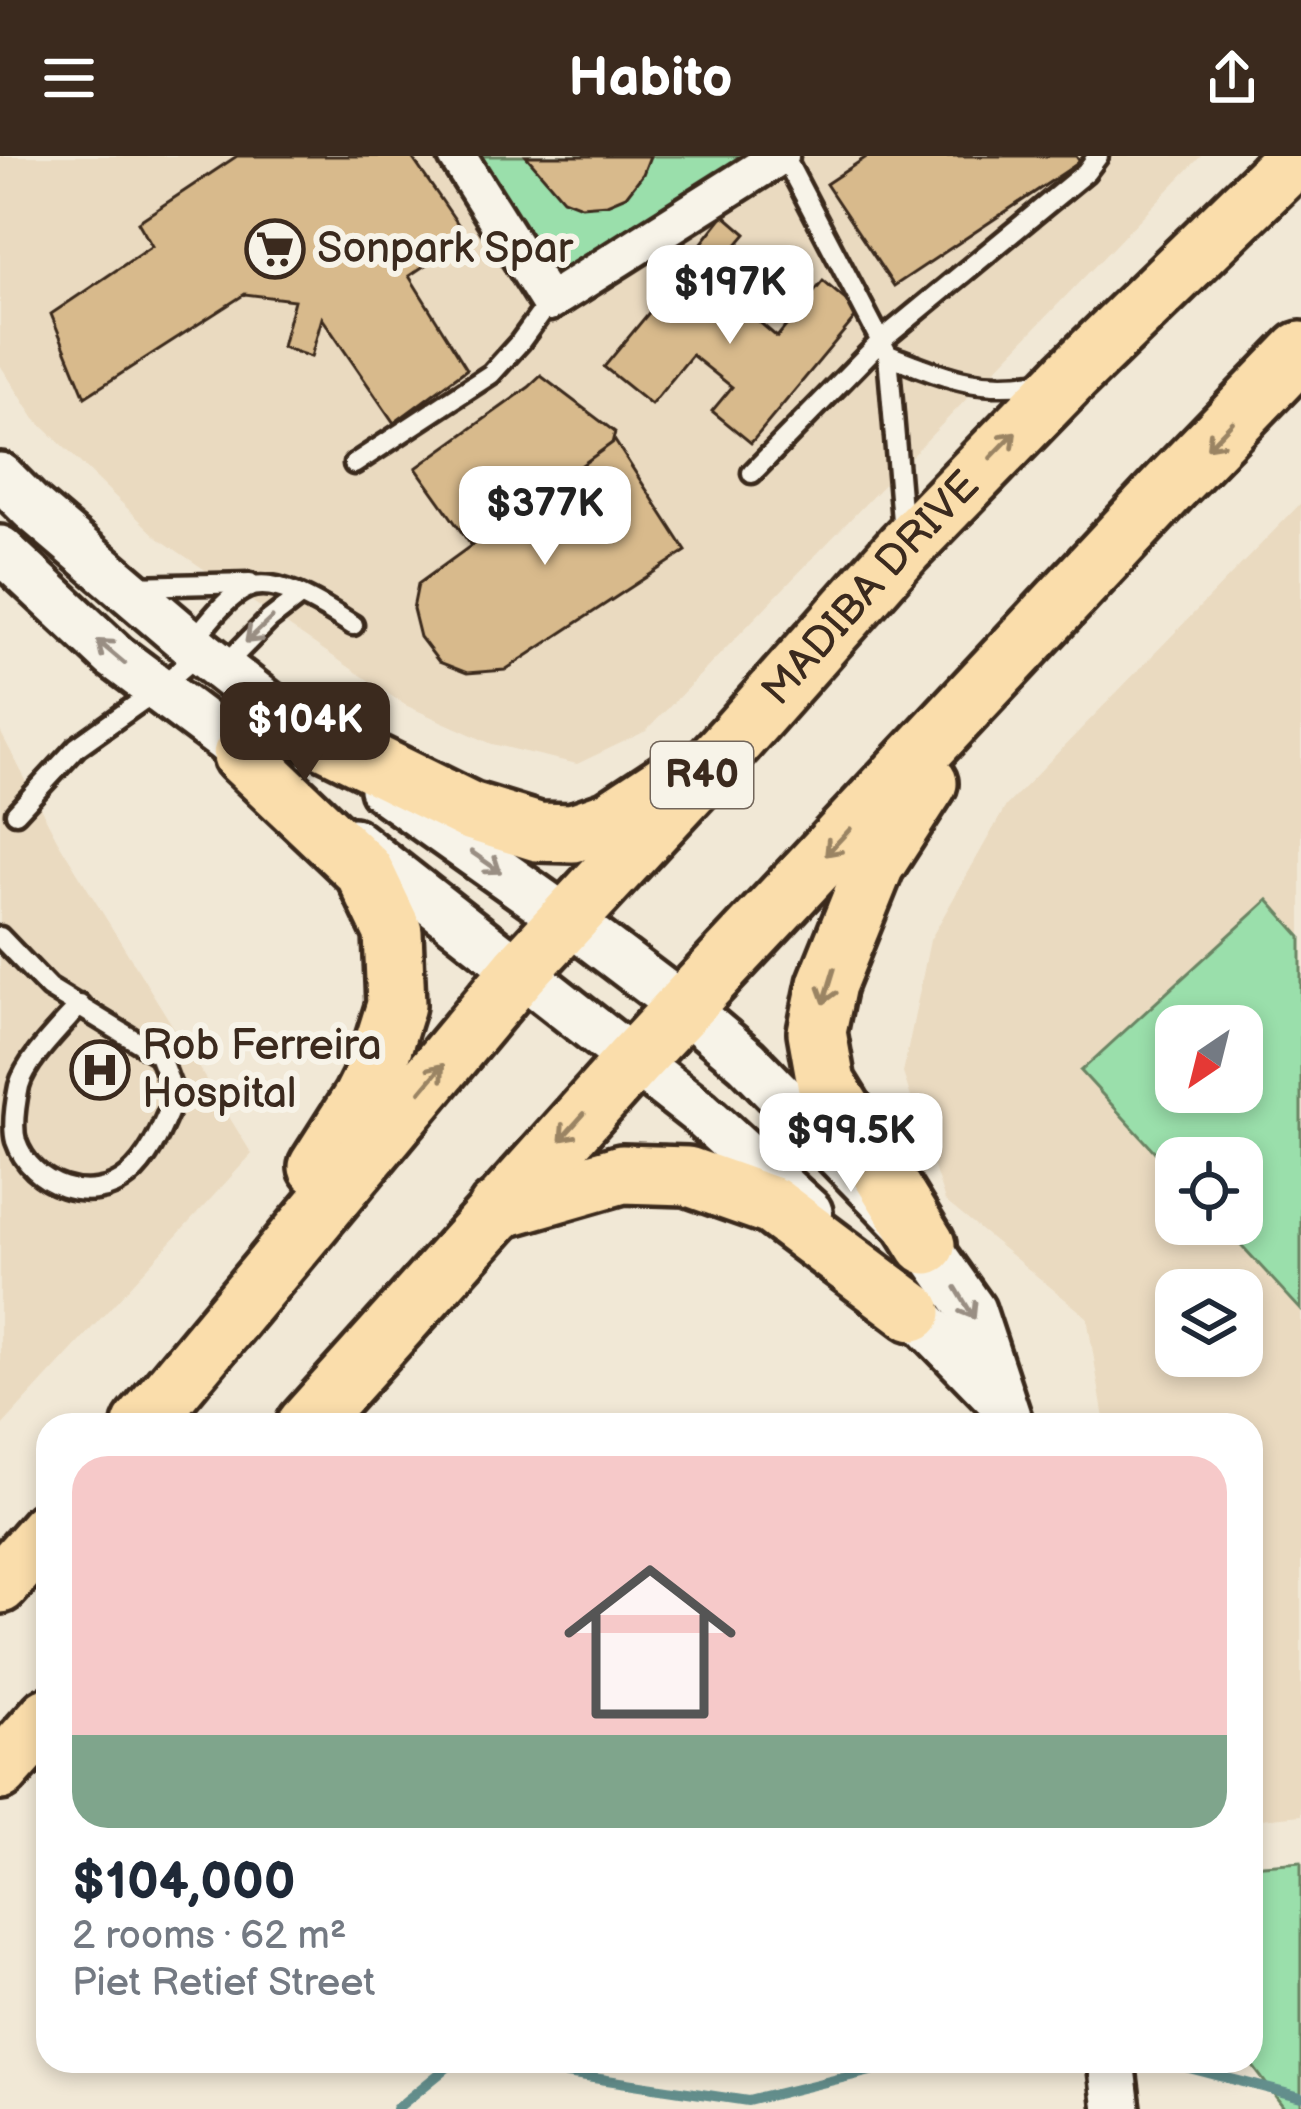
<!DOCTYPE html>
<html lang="en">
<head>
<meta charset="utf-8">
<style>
	:root { --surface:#fff; --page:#f2f2f3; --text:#1f2937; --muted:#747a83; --line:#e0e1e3; --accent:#3b2a1e }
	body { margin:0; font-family:"Balsamiq Sans",sans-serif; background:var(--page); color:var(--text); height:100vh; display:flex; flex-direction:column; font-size:45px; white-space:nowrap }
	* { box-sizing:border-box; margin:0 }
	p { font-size:39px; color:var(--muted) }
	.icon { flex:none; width:66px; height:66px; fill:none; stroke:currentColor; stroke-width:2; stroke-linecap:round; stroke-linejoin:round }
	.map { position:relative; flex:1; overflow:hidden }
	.details { position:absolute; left:36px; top:1257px; width:1227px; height:660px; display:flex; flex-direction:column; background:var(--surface); border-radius:36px; box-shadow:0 6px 18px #0003 }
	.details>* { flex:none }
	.needle { width:78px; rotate:215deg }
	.fabs { position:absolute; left:1155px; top:849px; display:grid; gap:24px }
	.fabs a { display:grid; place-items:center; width:108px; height:108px; border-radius:24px; background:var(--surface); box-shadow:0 6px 18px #0003; font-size:60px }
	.price { position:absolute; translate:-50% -102px; padding:0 27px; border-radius:24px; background:#fff; color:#222; font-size:39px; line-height:78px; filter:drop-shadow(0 3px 6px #0008) }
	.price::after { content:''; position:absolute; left:50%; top:72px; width:36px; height:27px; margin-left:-18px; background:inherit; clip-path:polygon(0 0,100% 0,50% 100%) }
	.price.selected { background:var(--accent); color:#fff }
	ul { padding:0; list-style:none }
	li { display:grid; align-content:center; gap:24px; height:636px; padding:0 36px }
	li+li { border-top:3px solid var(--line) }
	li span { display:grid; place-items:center; height:372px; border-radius:36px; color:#555 }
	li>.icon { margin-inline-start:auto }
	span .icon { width:216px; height:216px; fill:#fffc; stroke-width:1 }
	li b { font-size:51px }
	header { display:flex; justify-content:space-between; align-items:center; height:156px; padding:0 36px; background:var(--accent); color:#fff; font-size:54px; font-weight:700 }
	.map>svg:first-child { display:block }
	.built { fill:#eadac0; fill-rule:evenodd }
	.green { fill:#9adfab; stroke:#6a8464; stroke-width:3; fill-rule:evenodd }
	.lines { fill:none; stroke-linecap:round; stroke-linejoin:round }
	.stream { stroke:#638e8c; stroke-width:10 }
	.building { fill:#d8ba8c; stroke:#3b2a1e; stroke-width:3 }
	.service-casing { stroke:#3b2a1e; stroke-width:27 }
	.minor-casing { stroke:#3b2a1e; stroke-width:45 }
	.tertiary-casing { stroke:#3b2a1e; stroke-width:54 }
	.primary-casing { stroke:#3b2a1e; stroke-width:66 }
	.service { stroke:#f7f3e8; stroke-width:18 }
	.minor { stroke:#f7f3e8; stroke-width:36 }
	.tertiary { stroke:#f7f3e8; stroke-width:45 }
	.primary { stroke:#faddab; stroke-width:57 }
	.oneway { stroke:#9a8464 }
	.oneway2 { stroke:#998e83 }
	.labels { text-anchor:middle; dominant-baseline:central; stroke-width:12; stroke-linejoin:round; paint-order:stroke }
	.shield { fill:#f7f3e8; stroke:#73665b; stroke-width:3 }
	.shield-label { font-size:39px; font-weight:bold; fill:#3b2a1e }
	.poi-label { font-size:42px; fill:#3b2a1e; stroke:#f7f3e8; text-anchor:start }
	.street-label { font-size:42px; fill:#3b2a1e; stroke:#f7f3e8 }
</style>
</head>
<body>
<header><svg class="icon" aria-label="menu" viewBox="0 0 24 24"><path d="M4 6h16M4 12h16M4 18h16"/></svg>Habito<svg class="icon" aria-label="share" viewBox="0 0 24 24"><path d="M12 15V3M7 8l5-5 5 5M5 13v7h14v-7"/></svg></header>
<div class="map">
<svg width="1301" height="1953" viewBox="0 0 1301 1953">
	<rect width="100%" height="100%" fill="#f1e8d6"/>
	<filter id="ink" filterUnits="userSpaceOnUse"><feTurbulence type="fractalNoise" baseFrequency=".00833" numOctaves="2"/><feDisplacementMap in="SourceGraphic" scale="24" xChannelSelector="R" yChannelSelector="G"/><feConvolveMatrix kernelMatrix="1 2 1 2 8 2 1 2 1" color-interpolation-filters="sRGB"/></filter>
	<g filter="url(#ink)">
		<g class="built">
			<polygon points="0,0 1201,0 646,575 577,608 492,588 405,549 158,382 35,263 0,209"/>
			<path d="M 1301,347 L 1301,1659 L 1251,1664 L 1251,1269 L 1105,1269 L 1087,1161 L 945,1045 L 903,917 L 930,784 L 1006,650 ZM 1176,870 L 1242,870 L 1242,936 L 1176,936 ZM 1176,1002 L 1242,1002 L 1242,1068 L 1176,1068 ZM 1176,1134 L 1242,1134 L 1242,1200 L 1176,1200 Z"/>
			<polygon points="0,575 58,685 252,998 0,1272"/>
		</g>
		<g class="green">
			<polygon points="477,0 745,0 553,120"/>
			<path d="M 1268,744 L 1301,781 L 1301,1154 L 1222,1068 L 1242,1068 L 1242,1002 L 1176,1002 L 1176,1019 L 1081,915 ZM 1242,870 L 1242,936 L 1176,936 L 1176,870 Z"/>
			<polygon points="1301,1706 1301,1953 1285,1953 1249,1905 1251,1710"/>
		</g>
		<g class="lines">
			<g class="stream">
				<polyline points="479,1905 748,1945 912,1905"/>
				<polyline points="1162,1905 1301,1941"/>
				<polyline points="396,1953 455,1905"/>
			</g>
		</g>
		<g class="building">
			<polygon points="237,0 411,0 467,81 409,120 467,213 394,267 322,162 311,201 282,191 294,144 245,138 85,241 51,158 152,90 138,66"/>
			<polygon points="526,0 650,0 643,18 626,40 607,48 581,50 563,43"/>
			<polygon points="868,0 1076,0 1080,6 894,130 826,28"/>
			<polygon points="724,59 746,78 718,111 697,93"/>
			<polygon points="708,109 744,138 737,147 777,181 823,125 860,156 751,287 712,255 732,231 692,199 651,249 604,211 680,119 692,129"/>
			<polygon points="541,220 615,276 608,303 591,320 473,392 416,312 529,231"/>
			<polygon points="615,285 686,395 505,514 467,517 439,506 420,481 413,453 418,428"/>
		</g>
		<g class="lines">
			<defs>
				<g id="service">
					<polyline points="784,0 888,199 903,377"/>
					<path d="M 888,199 C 948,222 979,237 1045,225"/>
					<polyline points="354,308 491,218 520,186 549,146"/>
					<polyline points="752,317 882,184 1086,16 1098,0"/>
					<polyline points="134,430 250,427"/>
					<path d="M 192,486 C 207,468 225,442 247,432 C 277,419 327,453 353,469"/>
					<polyline points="222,512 269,464 300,440"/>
					<polyline points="16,657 77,591 157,534 201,496"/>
					<path d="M 0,781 L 49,832 L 159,899 L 175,941 C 163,968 152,1000 128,1020 C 91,1051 31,1030 16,985 C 12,971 16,945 19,930 C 26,904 62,870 80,849"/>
				</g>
				<polyline id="minor" points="457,0 549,146 780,0"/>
				<g id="tertiary">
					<polyline points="0,320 32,352 201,496 309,581"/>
					<polyline points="0,393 114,500 225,583 268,619"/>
					<polyline points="383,633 568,764 683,851 747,905 926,1089 972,1154 1010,1269"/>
					<polyline points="353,685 698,955 809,1056"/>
					<polyline points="892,1133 997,1241"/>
					<polyline points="1111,1905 1117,1953"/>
				</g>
				<g id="primary">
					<polyline points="285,564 470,655 538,676 573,677 610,664 669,625"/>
					<polyline points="242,599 364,715 393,776 396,849 375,916 362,942 318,1011"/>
					<polyline points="497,1054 622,1018 687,1020 772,1050 913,1156"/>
					<polyline points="926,1089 826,927 817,876 827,828 875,709 928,627"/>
					<path id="s1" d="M 142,1269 L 520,815 L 736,582 L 904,392 L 1070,221 L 1297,0"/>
					<polyline points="306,1269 633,905 1172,328 1301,195"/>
					<polyline points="0,1428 48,1374"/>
					<polyline points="0,1615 48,1561"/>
				</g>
			</defs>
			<use href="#service" class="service-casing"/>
			<use href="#minor" class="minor-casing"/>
			<use href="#tertiary" class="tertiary-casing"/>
			<use href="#primary" class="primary-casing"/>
			<use href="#service" class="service"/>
			<use href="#minor" class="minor"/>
			<use href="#tertiary" class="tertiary"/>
			<use href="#primary" class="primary"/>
		</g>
		<defs><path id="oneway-shaft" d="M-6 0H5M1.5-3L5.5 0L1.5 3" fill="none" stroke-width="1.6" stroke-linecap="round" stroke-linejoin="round" transform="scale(3)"/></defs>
		<g class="oneway">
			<use href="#oneway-shaft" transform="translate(1220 279) rotate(134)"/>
			<use href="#oneway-shaft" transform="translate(1003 289) rotate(-46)"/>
			<use href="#oneway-shaft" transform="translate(838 686) rotate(133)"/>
			<use href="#oneway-shaft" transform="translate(829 830) rotate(107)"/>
			<use href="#oneway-shaft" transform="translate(432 922) rotate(-50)"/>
			<use href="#oneway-shaft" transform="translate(572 971) rotate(132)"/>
		</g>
		<g class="oneway2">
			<use href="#oneway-shaft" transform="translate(259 474) rotate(137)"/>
			<use href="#oneway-shaft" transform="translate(111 496) rotate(-140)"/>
			<use href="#oneway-shaft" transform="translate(486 706) rotate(35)"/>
			<use href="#oneway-shaft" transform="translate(965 1147) rotate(59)"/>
		</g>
	</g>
	<defs>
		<symbol id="supermarket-ring" viewBox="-11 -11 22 22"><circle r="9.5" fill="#f7f3e8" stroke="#3b2a1e" stroke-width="1.5"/><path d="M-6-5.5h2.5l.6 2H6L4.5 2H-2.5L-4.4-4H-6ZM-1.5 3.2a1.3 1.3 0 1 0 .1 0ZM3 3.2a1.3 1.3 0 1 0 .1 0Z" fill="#3b2a1e"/></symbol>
		<symbol id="hospital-ring" viewBox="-11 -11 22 22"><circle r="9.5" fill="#f7f3e8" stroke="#3b2a1e" stroke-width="1.5"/><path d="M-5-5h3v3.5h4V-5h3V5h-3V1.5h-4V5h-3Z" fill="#3b2a1e"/></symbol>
	</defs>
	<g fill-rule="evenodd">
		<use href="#supermarket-ring" x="242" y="60" width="66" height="66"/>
		<use href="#hospital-ring" x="67" y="881" width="66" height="66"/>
	</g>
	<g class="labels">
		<rect class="shield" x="651" y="586" width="102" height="66" rx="9"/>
		<g class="shield-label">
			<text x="702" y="619">R40</text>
		</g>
		<g class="poi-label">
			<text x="317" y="93">Sonpark Spar</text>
			<text x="142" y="890">Rob Ferreira<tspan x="142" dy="48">Hospital</tspan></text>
		</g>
		<g class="street-label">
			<text stroke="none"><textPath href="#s1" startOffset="1110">MADIBA DRIVE</textPath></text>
		</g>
	</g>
</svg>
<div class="fabs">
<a><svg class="needle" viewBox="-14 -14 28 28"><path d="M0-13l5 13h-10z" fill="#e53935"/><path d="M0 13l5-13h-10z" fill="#747a83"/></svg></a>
<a><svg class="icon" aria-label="locate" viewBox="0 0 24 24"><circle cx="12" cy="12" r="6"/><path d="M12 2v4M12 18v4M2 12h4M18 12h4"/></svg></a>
<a><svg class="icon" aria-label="layers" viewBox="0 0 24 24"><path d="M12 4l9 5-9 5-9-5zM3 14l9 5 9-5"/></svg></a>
</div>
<b class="price" style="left:730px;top:191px">$197K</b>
<b class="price" style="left:545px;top:412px">$377K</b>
<b class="price selected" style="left:305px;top:628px">$104K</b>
<b class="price" style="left:851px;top:1039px">$99.5K</b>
<section class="details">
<ul>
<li><span style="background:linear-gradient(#f6c9c9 75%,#7fa58c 0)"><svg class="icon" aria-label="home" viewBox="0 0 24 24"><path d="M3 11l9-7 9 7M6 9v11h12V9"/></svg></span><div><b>$104,000</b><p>2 rooms · 62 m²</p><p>Piet Retief Street</p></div></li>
</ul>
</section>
</div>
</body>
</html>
